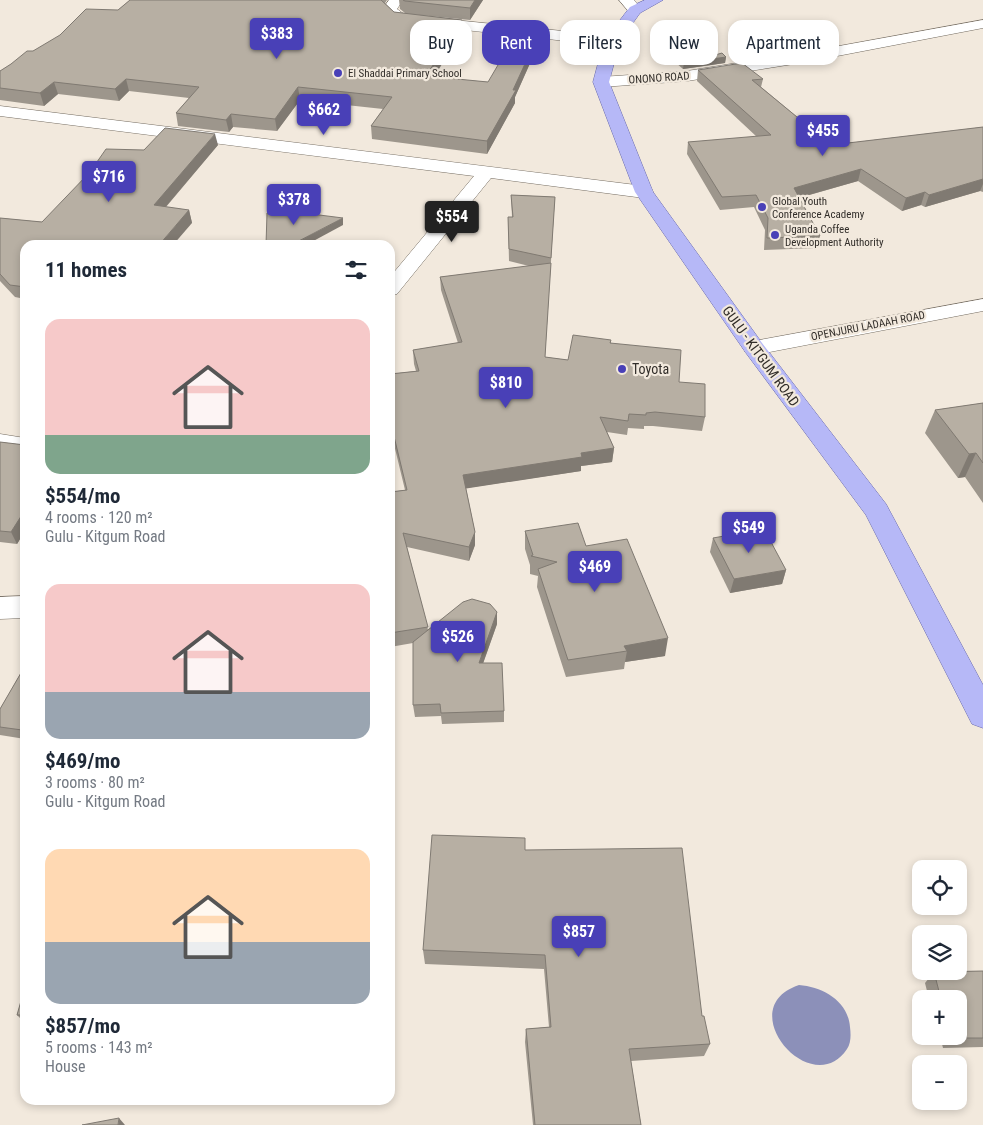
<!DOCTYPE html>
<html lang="en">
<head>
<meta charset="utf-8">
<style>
	:root { --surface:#fff; --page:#f2f2f3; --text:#1f2937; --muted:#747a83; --accent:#4940b7 }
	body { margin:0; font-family:"Roboto Condensed",sans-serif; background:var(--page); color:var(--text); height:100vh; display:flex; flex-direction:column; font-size:19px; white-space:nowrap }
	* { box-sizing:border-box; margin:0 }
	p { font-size:16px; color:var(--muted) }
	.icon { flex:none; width:28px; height:28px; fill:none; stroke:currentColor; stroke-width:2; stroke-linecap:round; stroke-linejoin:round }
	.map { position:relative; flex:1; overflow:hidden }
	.side { position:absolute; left:20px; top:240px; width:375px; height:865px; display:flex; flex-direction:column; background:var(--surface); border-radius:15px; box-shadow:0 2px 8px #0003 }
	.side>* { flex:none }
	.top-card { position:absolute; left:410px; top:20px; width:475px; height:45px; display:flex; gap:10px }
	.buttons { position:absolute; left:912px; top:860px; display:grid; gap:10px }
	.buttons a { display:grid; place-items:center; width:55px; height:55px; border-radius:10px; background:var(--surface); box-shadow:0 2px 8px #0003; font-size:25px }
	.price { position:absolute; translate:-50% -42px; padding:0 11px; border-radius:5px; background:var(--accent); color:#fff; font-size:16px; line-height:32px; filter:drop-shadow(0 1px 2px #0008) }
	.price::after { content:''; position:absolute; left:50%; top:30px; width:15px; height:11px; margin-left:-8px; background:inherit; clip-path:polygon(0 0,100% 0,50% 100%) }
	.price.active { background:#222; color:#fff }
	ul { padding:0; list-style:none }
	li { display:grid; align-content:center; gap:10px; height:265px; padding:0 25px }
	li span { display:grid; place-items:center; height:155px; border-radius:15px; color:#555 }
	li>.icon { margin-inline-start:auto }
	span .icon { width:90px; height:90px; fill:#fffc; stroke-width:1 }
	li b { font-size:21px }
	h2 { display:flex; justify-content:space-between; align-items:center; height:60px; padding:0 25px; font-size:21px }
	.tag { padding:0 18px; border-radius:15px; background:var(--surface); box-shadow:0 2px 8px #0003; font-size:18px; line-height:45px }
	.tag.active { background:var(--accent); color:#fff }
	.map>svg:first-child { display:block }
	.water { fill:#8c90b9 }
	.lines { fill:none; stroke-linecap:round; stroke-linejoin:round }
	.minor-casing { stroke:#726a5f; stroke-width:1 }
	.tertiary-casing { stroke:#726a5f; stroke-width:1 }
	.primary-casing { stroke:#6869ac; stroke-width:1 }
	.minor { fill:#fff; fill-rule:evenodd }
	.tertiary { fill:#fff; fill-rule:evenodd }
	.primary { fill:#b6b8f7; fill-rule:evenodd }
	.wall { fill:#9d968c }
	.shaded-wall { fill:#807a72 }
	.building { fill:#b7afa3; stroke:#807a72 }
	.poi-dot { fill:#4940b7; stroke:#f2e9dd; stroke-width:2 }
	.labels { text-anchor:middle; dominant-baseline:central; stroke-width:4.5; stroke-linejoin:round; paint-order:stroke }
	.far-poi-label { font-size:11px; fill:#312d29; stroke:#f2e9dd; text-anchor:start }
	.far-street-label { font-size:11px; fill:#312d29; stroke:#f2e9dd }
	.street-label { font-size:14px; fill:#312d29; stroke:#f2e9dd }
	.poi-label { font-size:14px; fill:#312d29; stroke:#f2e9dd; text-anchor:start }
</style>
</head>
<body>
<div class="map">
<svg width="983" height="1125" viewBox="0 0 983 1125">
	<rect width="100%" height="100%" fill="#f2e9dd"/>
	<path class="water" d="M 799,985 C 823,987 848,1001 850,1027 C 851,1035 851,1043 847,1049 C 812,1102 730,1008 799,985 Z"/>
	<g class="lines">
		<defs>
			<g id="minor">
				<polygon points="389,0 403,0 397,9 405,15 612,36 620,41 612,46 401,23 396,22 382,10"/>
				<polygon points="983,20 983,28 806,62 687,81 601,87 593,82 601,77 687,71 806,52"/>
				<polygon points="0,106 644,186 651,188 653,192 651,196 644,198 491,178 397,294 390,296 390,277 474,176 0,116"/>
				<polygon points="983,299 983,311 754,355 746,353 743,348 746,343 754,341"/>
				<polygon points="0,434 25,438 25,454 0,450"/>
				<polygon points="25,596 25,618 0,619 0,597"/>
			</g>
			<polygon id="tertiary" points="619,0 634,0 642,10 635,14 630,13"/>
			<polygon id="primary" points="645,0 663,0 640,13 620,41 609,82 653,192 762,343 886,504 983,685 983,728 972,724 866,515 746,353 635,192 593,82 604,41 630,7"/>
		</defs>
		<use href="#minor" class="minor-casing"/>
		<use href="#tertiary" class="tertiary-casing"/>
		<use href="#primary" class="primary-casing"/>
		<use href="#minor" class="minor"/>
		<use href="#tertiary" class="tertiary"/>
		<use href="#primary" class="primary"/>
	</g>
	<g class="wall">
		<polygon points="130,0 387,0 385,3 394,12 405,13 400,9 399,0 483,0 470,20 420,15 462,20 462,32 434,77 488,82 535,52 515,97 515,103 487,154 372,139 371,126 383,109 300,100 277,131 233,127 229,132 178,126 176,113 189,98 129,91 119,101 58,94 44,106 0,100 0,71 33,51 118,10"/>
		<polygon points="659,42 726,57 725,63 683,69 659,48"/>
		<polygon points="698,70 763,79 761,87 831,145 983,127 983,192 980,191 925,207 921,205 902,211 858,181 799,198 820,236 817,248 764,250 765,230 754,207 720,210 687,154 688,142 757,137 697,81"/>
		<polygon points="218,145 166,207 189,210 192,223 25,245 25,299 15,297 0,281 0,218 42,222 144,150"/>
		<polygon points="511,195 555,197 545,357 568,360 611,340 611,343 679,382 705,417 702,431 653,426 644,426 644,429 628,428 627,435 607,432 614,448 612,462 581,466 581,471 466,488 475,532 475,545 469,561 407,547 428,630 497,612 497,624 483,663 504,711 504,722 442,724 441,716 415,717 413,705 413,643 390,647 390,492 405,490 390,428 390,374 416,371 414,364 413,350 458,343 441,290 440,277 529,266 509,261 508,217 512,217"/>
		<polygon points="983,403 983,503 965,477 958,478 925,433 935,410"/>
		<polygon points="0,442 25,445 25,531 17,544 0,542"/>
		<polygon points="525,531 586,546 665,656 625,662 624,669 566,677 537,587 538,576 530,574 530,565 525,549"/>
		<polygon points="713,538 786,570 782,584 730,593 710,552"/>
		<polygon points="25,666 25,739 0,735 0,709"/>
		<polygon points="525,850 702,1016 710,1044 704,1056 631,1061 641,1125 533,1125 525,1042 526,1029 549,1027 544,969 425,964 423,950"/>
		<polygon points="983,971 983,1047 943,1048 940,1036 959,1036 959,999 929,999 925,983 934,972"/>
		<polygon points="17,1015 25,1015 25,1023"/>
	</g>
	<g class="shaded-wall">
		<polygon points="475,0 483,0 470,20 470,8"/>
		<polygon points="462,20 462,32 426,89 426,76"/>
		<polygon points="536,40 535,52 515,97 515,103 487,154 487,141 513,90"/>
		<polygon points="726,57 725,63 683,69 684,63"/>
		<polygon points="126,79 129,91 119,101 115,89"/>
		<polygon points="54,82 58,94 44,106 40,93"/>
		<polygon points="298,87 300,100 277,131 275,119"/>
		<polygon points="231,114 233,127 229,132 226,120"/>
		<polygon points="215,134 218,145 157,217 154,205"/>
		<polygon points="861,169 858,181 791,200 794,188"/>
		<polygon points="983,179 983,184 980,191 925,207 929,195"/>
		<polygon points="925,192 921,205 902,211 906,198"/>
		<polygon points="189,210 192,223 173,245 159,245"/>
		<polygon points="343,218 343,225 306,245 291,245"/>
		<polygon points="614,448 612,462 581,466 581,471 463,489 463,475 581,453"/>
		<polygon points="976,453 965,477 958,478 969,454"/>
		<polygon points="25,510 25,531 17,544 11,532"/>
		<polygon points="475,532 475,545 469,561 469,547"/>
		<polygon points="786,570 782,584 730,593 734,579"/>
		<polygon points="497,612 497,624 479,675 479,663"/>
		<polygon points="668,638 665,656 625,662 627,651 624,646"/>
		<polygon points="25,726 25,735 22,730"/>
		<polygon points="119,1118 125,1125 118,1125"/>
	</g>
	<g class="building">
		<polygon points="130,0 381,0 394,12 462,20 426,76 488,82 518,31 536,40 513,90 516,90 487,141 371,126 392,97 298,87 275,119 231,114 226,120 176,113 199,87 126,79 115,89 54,82 40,93 0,88 0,71 11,64 27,51 33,51 60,35 86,9 118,10"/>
		<polygon points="403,0 475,0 470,8 405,1"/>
		<polygon points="676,22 715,55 722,53 726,57 684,63 659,42"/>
		<polygon points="742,63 763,79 752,80 831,145 983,127 983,179 929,195 925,192 906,198 861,169 794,188 820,236 767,238 768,218 756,195 722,197 688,142 771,135 698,70"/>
		<polygon points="165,128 215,134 154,205 189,210 159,245 25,245 25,287 10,285 0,274 0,218 42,222 90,172 106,149 144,150"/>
		<polygon points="511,195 555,197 551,258 509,249 508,217 513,217"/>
		<polygon points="280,210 343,218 291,245 266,245 267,213"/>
		<polygon points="551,263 545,357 568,360 573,335 611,340 610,343 681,350 679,382 705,384 705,417 655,412 646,413 646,415 629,414 628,421 600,417 614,448 581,453 582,457 463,475 475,532 469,547 403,533 428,627 390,633 390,492 407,490 390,420 390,374 419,371 413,350 462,342 440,277"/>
		<polygon points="983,403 983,463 976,453 969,454 935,410"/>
		<polygon points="0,442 25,445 25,510 11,532 0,531"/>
		<polygon points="578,523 586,546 627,539 668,638 624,646 627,651 568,660 538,569 557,562 531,556 533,555 525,531"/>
		<polygon points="764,529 786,570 734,579 713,538"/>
		<polygon points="472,599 490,604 497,612 479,663 502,663 504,711 441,713 440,704 413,705 413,642 463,602"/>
		<polygon points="25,666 25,726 22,730 0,727 0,709"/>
		<polygon points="432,835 525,838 525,850 682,848 702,1016 704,1016 710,1044 629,1049 641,1125 535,1125 526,1029 551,1027 545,955 423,950"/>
		<polygon points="983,971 983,1038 953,1038 952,1036 959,1036 959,999 941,999 934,972"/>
		<polygon points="25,987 25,1015 17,1015"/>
		<polygon points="119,1118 118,1125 82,1125"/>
	</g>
	<g class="poi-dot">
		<circle cx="338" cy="73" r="5"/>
		<circle cx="762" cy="207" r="5"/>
		<circle cx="775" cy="235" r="5"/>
		<circle cx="622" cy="369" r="5"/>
	</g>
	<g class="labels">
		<g class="far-poi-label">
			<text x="348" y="73">El Shaddai Primary School</text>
			<text x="772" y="201">Global Youth<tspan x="772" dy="13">Conference Academy</tspan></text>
			<text x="785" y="229">Uganda Coffee<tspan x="785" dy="13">Development Authority</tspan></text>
		</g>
		<g class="far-street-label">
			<text transform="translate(659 78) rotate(-4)">ONONO ROAD</text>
			<text transform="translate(868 326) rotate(-11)">OPENJURU LADAAH ROAD</text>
		</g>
		<g class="street-label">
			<text transform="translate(761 356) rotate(54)">GULU - KITGUM ROAD</text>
		</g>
		<g class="poi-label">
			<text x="632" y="369">Toyota</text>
		</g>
	</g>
</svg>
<div class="buttons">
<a><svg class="icon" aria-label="locate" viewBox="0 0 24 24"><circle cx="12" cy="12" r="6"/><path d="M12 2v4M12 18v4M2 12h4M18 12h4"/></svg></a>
<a><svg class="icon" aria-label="layers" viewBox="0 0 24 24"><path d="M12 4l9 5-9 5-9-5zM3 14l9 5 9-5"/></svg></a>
<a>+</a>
<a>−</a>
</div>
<b class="price" style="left:277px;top:60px">$383</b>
<b class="price" style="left:324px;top:136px">$662</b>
<b class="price" style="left:823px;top:157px">$455</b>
<b class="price" style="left:109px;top:203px">$716</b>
<b class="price" style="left:294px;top:226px">$378</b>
<b class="price active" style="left:452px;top:243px">$554</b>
<b class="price" style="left:506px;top:409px">$810</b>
<b class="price" style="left:749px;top:554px">$549</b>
<b class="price" style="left:595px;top:593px">$469</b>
<b class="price" style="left:458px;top:663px">$526</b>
<b class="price" style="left:579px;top:958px">$857</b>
<div class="top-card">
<a class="tag">Buy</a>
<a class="tag active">Rent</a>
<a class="tag">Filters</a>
<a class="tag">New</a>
<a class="tag">Apartment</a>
</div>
<section class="side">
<h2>11 homes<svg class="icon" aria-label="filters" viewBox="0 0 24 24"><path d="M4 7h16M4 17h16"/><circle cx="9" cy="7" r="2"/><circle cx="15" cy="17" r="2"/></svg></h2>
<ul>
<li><span style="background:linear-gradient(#f6c9c9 75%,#7fa58c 0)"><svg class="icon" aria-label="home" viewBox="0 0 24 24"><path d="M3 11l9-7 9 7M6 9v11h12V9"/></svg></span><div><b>$554/mo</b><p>4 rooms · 120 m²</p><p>Gulu - Kitgum Road</p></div></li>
<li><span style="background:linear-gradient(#f6c9c9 70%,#9aa5b1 0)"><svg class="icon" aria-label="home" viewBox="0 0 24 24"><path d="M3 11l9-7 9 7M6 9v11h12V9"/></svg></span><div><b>$469/mo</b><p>3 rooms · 80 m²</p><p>Gulu - Kitgum Road</p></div></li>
<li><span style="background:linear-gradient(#ffd9b3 60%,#9aa5b1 0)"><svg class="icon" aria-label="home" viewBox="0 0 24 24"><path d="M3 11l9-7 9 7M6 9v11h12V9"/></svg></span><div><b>$857/mo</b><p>5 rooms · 143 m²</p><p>House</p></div></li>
</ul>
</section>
</div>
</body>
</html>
